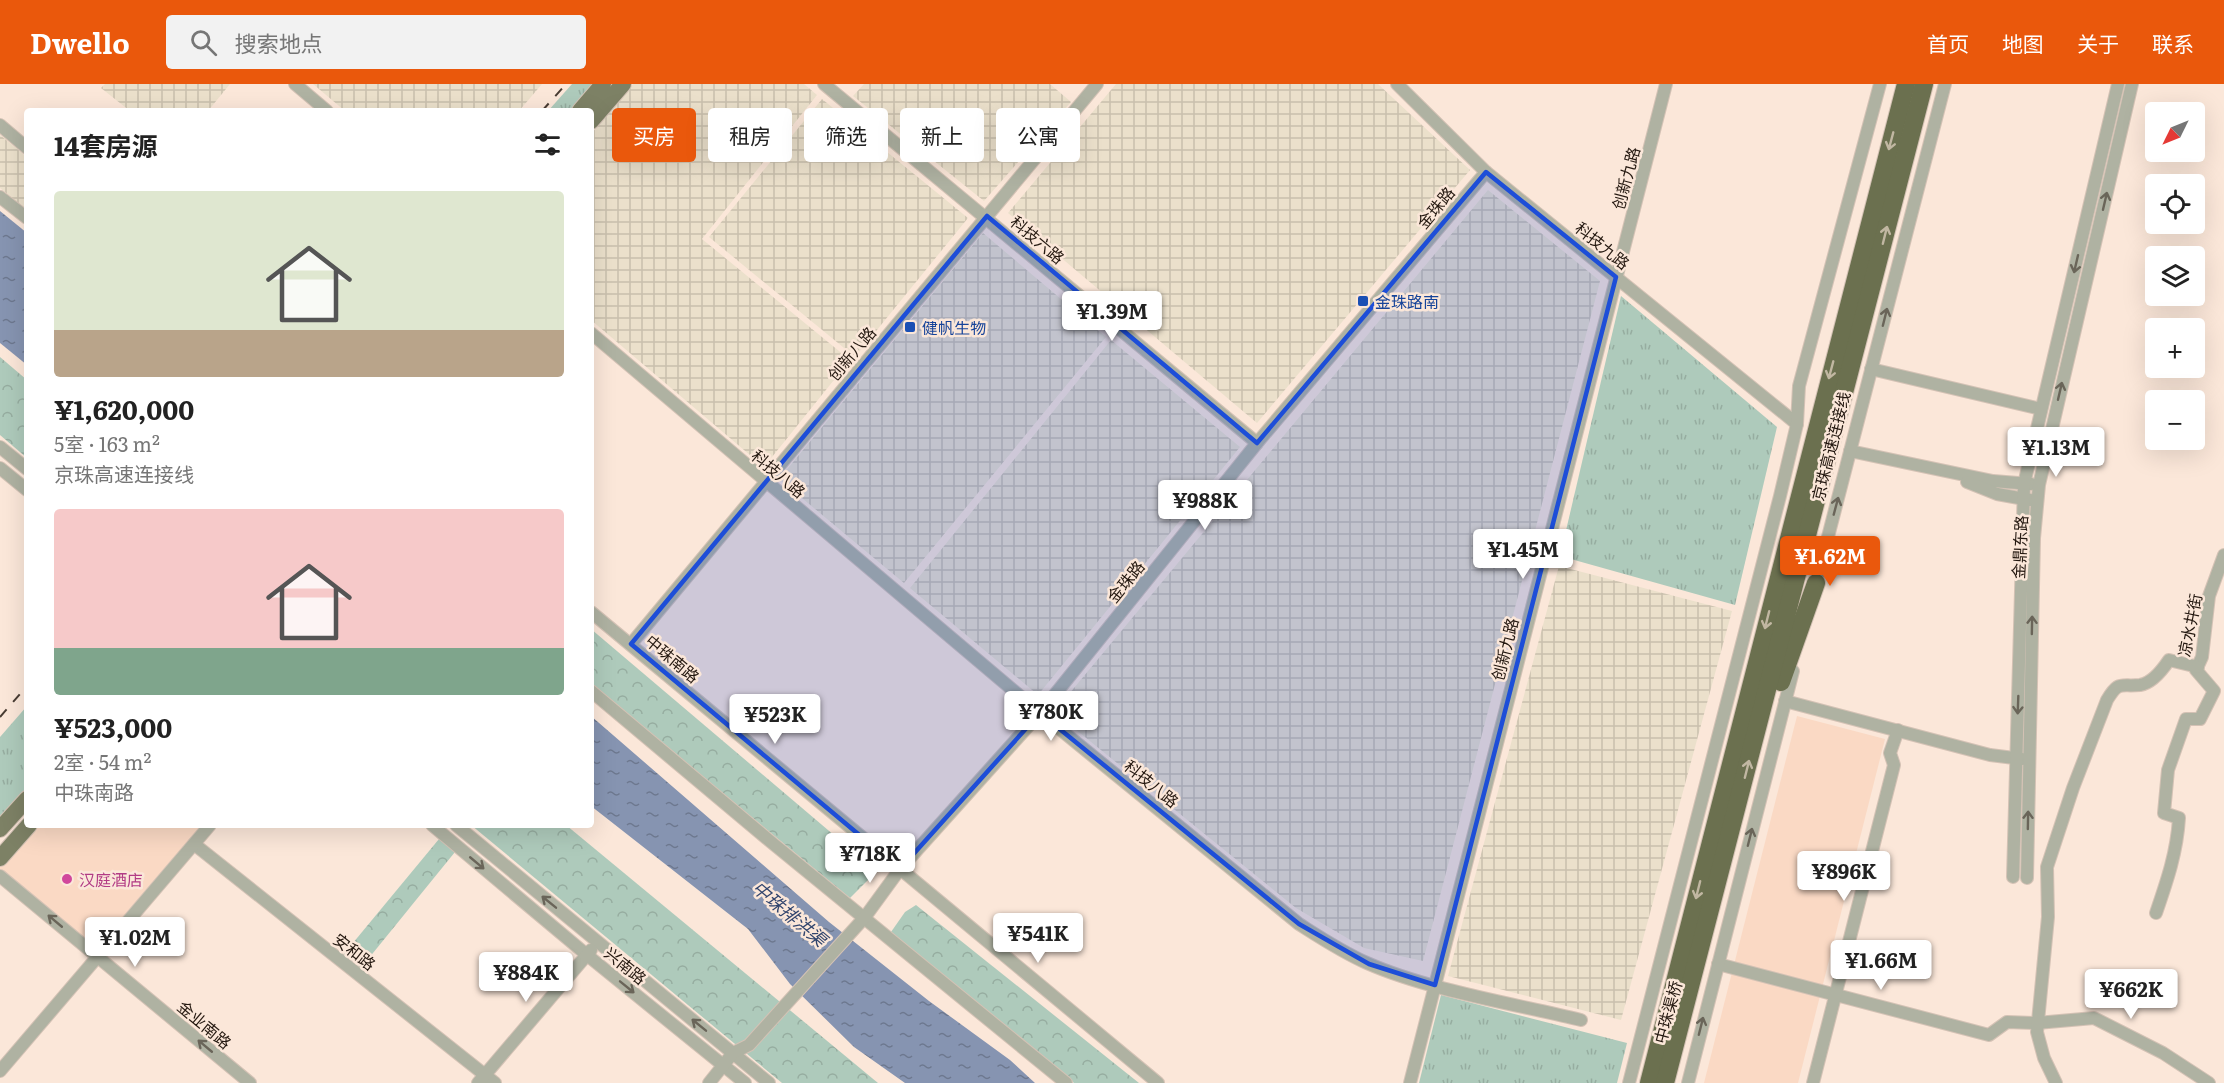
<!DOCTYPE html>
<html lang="zh">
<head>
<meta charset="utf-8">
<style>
	:root { --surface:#fff; --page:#f2f2f2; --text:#222; --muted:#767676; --accent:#ea580c }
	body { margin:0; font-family:Literata,"Noto Sans SC",serif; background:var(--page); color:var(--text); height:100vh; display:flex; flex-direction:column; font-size:22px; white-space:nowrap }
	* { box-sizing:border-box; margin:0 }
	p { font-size:20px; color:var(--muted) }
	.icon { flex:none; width:33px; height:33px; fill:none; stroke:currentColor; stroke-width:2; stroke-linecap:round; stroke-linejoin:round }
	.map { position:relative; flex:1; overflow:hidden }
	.sheet { position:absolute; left:24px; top:24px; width:570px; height:720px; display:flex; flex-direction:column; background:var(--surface); border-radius:6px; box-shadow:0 6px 24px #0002 }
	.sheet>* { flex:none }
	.hud { position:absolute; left:612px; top:24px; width:570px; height:54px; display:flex; gap:12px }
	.needle { width:39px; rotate:227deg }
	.buttons { position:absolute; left:2145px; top:18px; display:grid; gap:12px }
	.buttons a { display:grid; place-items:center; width:60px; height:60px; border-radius:6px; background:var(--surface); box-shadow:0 6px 24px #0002; font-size:30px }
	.price { position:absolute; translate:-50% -51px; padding:0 14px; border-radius:6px; background:#fff; color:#222; font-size:20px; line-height:39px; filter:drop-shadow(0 2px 3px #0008) }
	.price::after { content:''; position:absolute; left:50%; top:36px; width:18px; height:14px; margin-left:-9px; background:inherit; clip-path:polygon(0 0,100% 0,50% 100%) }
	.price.selected { background:var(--accent); color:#fff }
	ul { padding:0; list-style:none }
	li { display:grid; align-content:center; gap:12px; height:318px; padding:0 30px }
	li span { display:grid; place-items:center; height:186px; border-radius:6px; color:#555 }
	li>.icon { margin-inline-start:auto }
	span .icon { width:108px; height:108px; fill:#fffc; stroke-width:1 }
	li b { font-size:26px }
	h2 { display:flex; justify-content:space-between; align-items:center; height:72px; padding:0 30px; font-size:26px }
	.tag { padding:0 21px; border-radius:6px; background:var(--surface); box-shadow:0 6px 24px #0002; font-size:21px; line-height:54px }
	.tag.selected { background:var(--accent); color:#fff }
	header { display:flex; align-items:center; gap:36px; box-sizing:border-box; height:84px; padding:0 30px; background:var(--accent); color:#fff }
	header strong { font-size:28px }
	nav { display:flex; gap:33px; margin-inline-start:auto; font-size:21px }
	.search { width:420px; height:54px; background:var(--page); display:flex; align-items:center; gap:15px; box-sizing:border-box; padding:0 21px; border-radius:6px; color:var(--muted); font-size:22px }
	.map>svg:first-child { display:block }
	.built { fill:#fad9c4 }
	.industrial { fill:url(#industrial-grid) }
	.grass { fill:url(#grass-tufts) }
	.park { fill:url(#park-crowns) }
	.water { fill:url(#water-ripples) }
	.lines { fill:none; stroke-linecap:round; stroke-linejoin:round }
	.minor-casing { stroke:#d4c2b5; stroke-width:14 }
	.major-casing { stroke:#d4c2b5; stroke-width:18 }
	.highway-casing { stroke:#d4c2b5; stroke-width:20 }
	.minor { stroke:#afb2a2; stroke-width:12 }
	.major { stroke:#7d8165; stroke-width:16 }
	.highway { stroke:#6b704f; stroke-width:18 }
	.rail { stroke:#493c33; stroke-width:2; stroke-dasharray:10 10; stroke-linecap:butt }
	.oneway { stroke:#c1b7a2 }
	.oneway2 { stroke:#6a6559 }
	.marked { fill:#1d4ed8; fill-opacity:0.2; stroke:#1d4ed8; stroke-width:4.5; stroke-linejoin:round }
	.transit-dot { fill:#1a4fb4; stroke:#fbe7d9; stroke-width:2 }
	.hotel-dot { fill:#d1479c; stroke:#fbe7d9; stroke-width:2 }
	.labels { text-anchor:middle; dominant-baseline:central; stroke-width:5; stroke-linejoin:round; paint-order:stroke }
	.street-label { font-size:16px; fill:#241810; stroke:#fbe7d9 }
	.transit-label { font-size:16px; fill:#164399; stroke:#fbe7d9; text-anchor:start }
	.hotel-label { font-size:16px; fill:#b23c85; stroke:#fbe7d9; text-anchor:start }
	.water-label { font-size:18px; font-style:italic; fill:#30446d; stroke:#fbe7d9 }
</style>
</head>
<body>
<header>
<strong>Dwello</strong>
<div class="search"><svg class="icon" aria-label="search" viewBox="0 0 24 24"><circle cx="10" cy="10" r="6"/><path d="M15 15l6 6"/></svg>搜索地点</div>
<nav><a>首页</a><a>地图</a><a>关于</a><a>联系</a></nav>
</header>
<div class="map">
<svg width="2224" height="999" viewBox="0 0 2224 999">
	<defs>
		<pattern id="industrial-grid" width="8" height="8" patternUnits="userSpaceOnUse" patternTransform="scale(1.5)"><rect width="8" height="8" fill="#ebe0cb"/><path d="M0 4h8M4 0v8" fill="none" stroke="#c9bfad"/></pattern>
		<pattern id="grass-tufts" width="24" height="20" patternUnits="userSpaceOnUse" patternTransform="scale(1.5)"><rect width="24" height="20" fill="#aecabb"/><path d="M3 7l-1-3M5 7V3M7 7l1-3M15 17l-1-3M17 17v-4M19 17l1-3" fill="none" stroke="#96ada0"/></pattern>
		<pattern id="park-crowns" width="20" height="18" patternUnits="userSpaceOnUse" patternTransform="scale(1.5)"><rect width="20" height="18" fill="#aecabb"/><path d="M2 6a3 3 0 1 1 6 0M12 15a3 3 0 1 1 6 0" fill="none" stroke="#96ada0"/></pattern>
		<pattern id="water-ripples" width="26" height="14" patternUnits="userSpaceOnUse" patternTransform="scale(1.5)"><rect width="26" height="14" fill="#8694b1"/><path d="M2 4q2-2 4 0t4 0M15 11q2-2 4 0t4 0" fill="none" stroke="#6d788f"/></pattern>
	</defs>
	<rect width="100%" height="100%" fill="#fbe7d9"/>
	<g class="built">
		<polygon points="1797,632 1885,655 1798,999 1704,999"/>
		<polygon points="36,741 202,741 96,864 0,786 0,782"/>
	</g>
	<g class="industrial">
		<polygon points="105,0 230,0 208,27 130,27 101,4"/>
		<polygon points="313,0 542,0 519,27 345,27"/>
		<polygon points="633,0 804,0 817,11 702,155 850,276 764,383 591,236 591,50"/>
		<polygon points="864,0 1050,0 1071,18 984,117 853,12"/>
		<polygon points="1116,0 1378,0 1470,86 1257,339 1008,129"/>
		<polygon points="822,15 968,134 855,273 709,153"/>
		<polygon points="0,51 27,73 27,126 0,104"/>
		<polygon points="1488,106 1600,197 1423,877 1364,864 1296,824 1054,628"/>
		<polygon points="983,149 1106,253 904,499 779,395"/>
		<polygon points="1111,256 1240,363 1038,611 910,504"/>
		<polygon points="1559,482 1732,527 1621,936 1448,892"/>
	</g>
	<g class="grass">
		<polygon points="572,0 595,0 572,27 548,27"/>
		<polygon points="1621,212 1777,343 1735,521 1560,472"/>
		<polygon points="27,622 27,706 0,736 0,653"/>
		<polygon points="1441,911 1627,959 1617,999 1419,999"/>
	</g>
	<g class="park">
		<polygon points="0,273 27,296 27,374 0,351"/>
		<polygon points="591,545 868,780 871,793 850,814 591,601"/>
		<polygon points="471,741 566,741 878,999 782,999"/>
		<polygon points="439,755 455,768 360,885 343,871"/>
		<polygon points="916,821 1139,999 1074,999 891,848 905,828"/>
	</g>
	<g class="water">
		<polygon points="0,127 27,149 27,281 0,259"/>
		<polygon points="591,632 829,838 929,917 1010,976 1035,999 905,999 854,963 790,900 748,845 591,722"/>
	</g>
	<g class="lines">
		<defs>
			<g id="minor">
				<polyline points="295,0 327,27"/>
				<polyline points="824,0 1257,359"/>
				<polyline points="1397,0 1486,88 1797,340"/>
				<polyline points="0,41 27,64"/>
				<polyline points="0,113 27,134"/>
				<path d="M 591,249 L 1040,629 L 1299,840 C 1321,854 1342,868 1367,879 C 1428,906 1515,920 1581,936"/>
				<polyline points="1871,285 2041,325"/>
				<polyline points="0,363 27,385"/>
				<polyline points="1850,367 1993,397 2031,400"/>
				<polyline points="0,384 27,406"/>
				<polyline points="1967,398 1997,410 2030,416"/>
				<polyline points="1814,507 1945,0"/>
				<polyline points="591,528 1158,999"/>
				<polyline points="631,560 1097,0"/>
				<polyline points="591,607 771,758 1066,999"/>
				<polyline points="1785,617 1990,671 2022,675"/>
				<polyline points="432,741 587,871 745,999"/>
				<polyline points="456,741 769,999"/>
				<polyline points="194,760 495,999"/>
				<polyline points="0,792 250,999"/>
				<polyline points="2013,793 2024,400 2118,0"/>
				<polyline points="2027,794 2034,454 2039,401 2132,0"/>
				<path d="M 2156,829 C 2167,797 2177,768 2179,734 L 2164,729 L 2168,686 L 2186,635 L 2200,635 L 2214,607 L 2196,586 L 2202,573 L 2209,512 L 2224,471"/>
				<polyline points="1718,880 1989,951 2007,938 2037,939 2094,934 2163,969 2209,999"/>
				<polyline points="0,987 210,741"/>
				<polyline points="478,999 591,866"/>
				<polyline points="709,999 733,969 749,961 865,833 900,785 1040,629 1257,359 1486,88"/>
				<polyline points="1410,999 1666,0"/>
				<polyline points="1629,999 1780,412 1797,340 1799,302 1880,0"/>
				<polyline points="1688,999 1793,587"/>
				<polyline points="1813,999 1894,681 1890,669 1898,646"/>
				<path d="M 2056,999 L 2044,974 L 2037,948 L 2048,833 L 2047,783 L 2073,704 L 2107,616 C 2119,596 2120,603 2140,601 C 2152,599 2163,585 2169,576 L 2198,583"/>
			</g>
			<g id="major">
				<polyline points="580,27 603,0"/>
				<polyline points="591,37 623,0"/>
				<polyline points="0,745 27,715"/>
				<polyline points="0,774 29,741"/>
			</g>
			<g id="highway">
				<polyline points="1781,598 1816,499"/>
				<polyline points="1649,999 1906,0"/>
				<polyline points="1665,999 1924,0"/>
			</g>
		</defs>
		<use href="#minor" class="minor-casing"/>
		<use href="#major" class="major-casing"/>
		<use href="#highway" class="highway-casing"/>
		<use href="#minor" class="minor"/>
		<use href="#major" class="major"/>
		<use href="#highway" class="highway"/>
		<g class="rail">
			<polyline points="542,27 566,0"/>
			<polyline points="0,633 27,602"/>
		</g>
	</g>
	<defs><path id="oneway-shaft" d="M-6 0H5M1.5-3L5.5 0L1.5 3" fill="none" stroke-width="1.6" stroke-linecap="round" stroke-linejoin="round" transform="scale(1.5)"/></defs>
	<g class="oneway">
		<use href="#oneway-shaft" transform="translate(1891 57) rotate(105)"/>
		<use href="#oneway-shaft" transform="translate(1885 151) rotate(-76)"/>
		<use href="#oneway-shaft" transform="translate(1831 286) rotate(105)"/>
		<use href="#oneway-shaft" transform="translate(1767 536) rotate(104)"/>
		<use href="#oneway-shaft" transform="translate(1747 685) rotate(-76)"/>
		<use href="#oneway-shaft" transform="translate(1698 806) rotate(104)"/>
	</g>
	<g class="oneway2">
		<use href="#oneway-shaft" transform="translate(2105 117) rotate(-77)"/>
		<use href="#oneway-shaft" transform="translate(2076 180) rotate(103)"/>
		<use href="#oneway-shaft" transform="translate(1885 233) rotate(-76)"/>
		<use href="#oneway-shaft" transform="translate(2060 307) rotate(-77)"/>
		<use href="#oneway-shaft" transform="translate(1836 422) rotate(-75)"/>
		<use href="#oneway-shaft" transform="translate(2032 541) rotate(-89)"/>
		<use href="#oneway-shaft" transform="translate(2018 621) rotate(92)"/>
		<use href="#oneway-shaft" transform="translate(2028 736) rotate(-89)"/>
		<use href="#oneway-shaft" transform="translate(1750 753) rotate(-76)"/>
		<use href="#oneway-shaft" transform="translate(477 779) rotate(40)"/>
		<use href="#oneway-shaft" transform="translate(549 818) rotate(-141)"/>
		<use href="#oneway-shaft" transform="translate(55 837) rotate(-140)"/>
		<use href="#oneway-shaft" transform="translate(627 903) rotate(39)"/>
		<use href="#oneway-shaft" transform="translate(699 941) rotate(-141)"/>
		<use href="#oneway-shaft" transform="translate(1701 942) rotate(-76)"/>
		<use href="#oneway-shaft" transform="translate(205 962) rotate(-140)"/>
	</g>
	<path class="marked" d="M 1486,88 L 1616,193 L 1435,901 L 1369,880 L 1299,840 L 1040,629 L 900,785 L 631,560 L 987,132 L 1257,359 Z"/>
	<g class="transit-dot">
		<rect x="1357" y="211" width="12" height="12" rx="3"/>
		<rect x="904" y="237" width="12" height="12" rx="3"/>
	</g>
	<circle class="hotel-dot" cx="67" cy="795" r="6"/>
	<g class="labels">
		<g class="street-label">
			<text transform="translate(1625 94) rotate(-75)">创新九路</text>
			<text transform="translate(1435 123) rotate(-50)">金珠路</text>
			<text transform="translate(1038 155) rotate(40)">科技六路</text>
			<text transform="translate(1603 161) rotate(39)">科技九路</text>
			<text transform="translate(851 269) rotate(-50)">创新八路</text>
			<text transform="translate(1830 362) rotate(-76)">京珠高速连接线</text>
			<text transform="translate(779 389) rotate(40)">科技八路</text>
			<text transform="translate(2019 463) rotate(-87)">金鼎东路</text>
			<text transform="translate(1125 497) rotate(-51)">金珠路</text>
			<text transform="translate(2189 541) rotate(-79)">凉水井街</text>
			<text transform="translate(1504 565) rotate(-76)">创新九路</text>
			<text transform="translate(673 574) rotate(40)">中珠南路</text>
			<text transform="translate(1152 699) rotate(39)">科技八路</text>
			<text transform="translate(355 867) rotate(38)">安和路</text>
			<text transform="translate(626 881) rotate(39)">兴南路</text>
			<text transform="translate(1667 928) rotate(-75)">中珠渠桥</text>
			<text transform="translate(205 940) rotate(40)">金业南路</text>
		</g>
		<g class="transit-label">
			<text x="1375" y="217">金珠路南</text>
			<text x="922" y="243">健帆生物</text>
		</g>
		<g class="hotel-label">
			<text x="79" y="795">汉庭酒店</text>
		</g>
		<g class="water-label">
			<text transform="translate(790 829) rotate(40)">中珠排洪渠</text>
		</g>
	</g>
</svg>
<div class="buttons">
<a><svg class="needle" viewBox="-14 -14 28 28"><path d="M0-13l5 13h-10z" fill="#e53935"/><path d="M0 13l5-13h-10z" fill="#767676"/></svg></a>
<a><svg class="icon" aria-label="locate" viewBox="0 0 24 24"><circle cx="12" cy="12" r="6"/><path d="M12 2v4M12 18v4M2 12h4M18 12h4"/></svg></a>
<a><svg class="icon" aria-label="layers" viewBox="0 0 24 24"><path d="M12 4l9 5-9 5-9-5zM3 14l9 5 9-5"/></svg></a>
<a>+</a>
<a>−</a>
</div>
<b class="price" style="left:1112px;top:258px">¥1.39M</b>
<b class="price" style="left:2056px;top:394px">¥1.13M</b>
<b class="price" style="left:1205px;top:447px">¥988K</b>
<b class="price" style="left:1523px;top:496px">¥1.45M</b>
<b class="price selected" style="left:1830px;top:503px">¥1.62M</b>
<b class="price" style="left:1051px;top:658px">¥780K</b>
<b class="price" style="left:775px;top:661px">¥523K</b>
<b class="price" style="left:870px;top:800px">¥718K</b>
<b class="price" style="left:1844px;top:818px">¥896K</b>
<b class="price" style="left:1038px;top:880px">¥541K</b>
<b class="price" style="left:135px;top:884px">¥1.02M</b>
<b class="price" style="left:1881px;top:907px">¥1.66M</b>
<b class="price" style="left:526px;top:919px">¥884K</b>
<b class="price" style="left:2131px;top:936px">¥662K</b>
<div class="hud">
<a class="tag selected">买房</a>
<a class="tag">租房</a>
<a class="tag">筛选</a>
<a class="tag">新上</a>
<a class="tag">公寓</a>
</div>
<section class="sheet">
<h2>14套房源<svg class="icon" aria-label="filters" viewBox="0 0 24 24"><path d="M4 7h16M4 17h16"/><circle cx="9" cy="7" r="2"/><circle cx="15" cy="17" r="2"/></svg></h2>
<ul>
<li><span style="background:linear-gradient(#dfe7d0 75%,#b9a48a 0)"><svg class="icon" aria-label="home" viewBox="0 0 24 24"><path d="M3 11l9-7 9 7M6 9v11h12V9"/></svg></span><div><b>¥1,620,000</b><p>5室 · 163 m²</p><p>京珠高速连接线</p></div></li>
<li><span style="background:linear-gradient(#f6c9c9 75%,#7fa58c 0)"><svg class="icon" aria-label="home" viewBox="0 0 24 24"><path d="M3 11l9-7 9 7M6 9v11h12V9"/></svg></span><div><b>¥523,000</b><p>2室 · 54 m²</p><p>中珠南路</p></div></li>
</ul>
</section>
</div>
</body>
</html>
